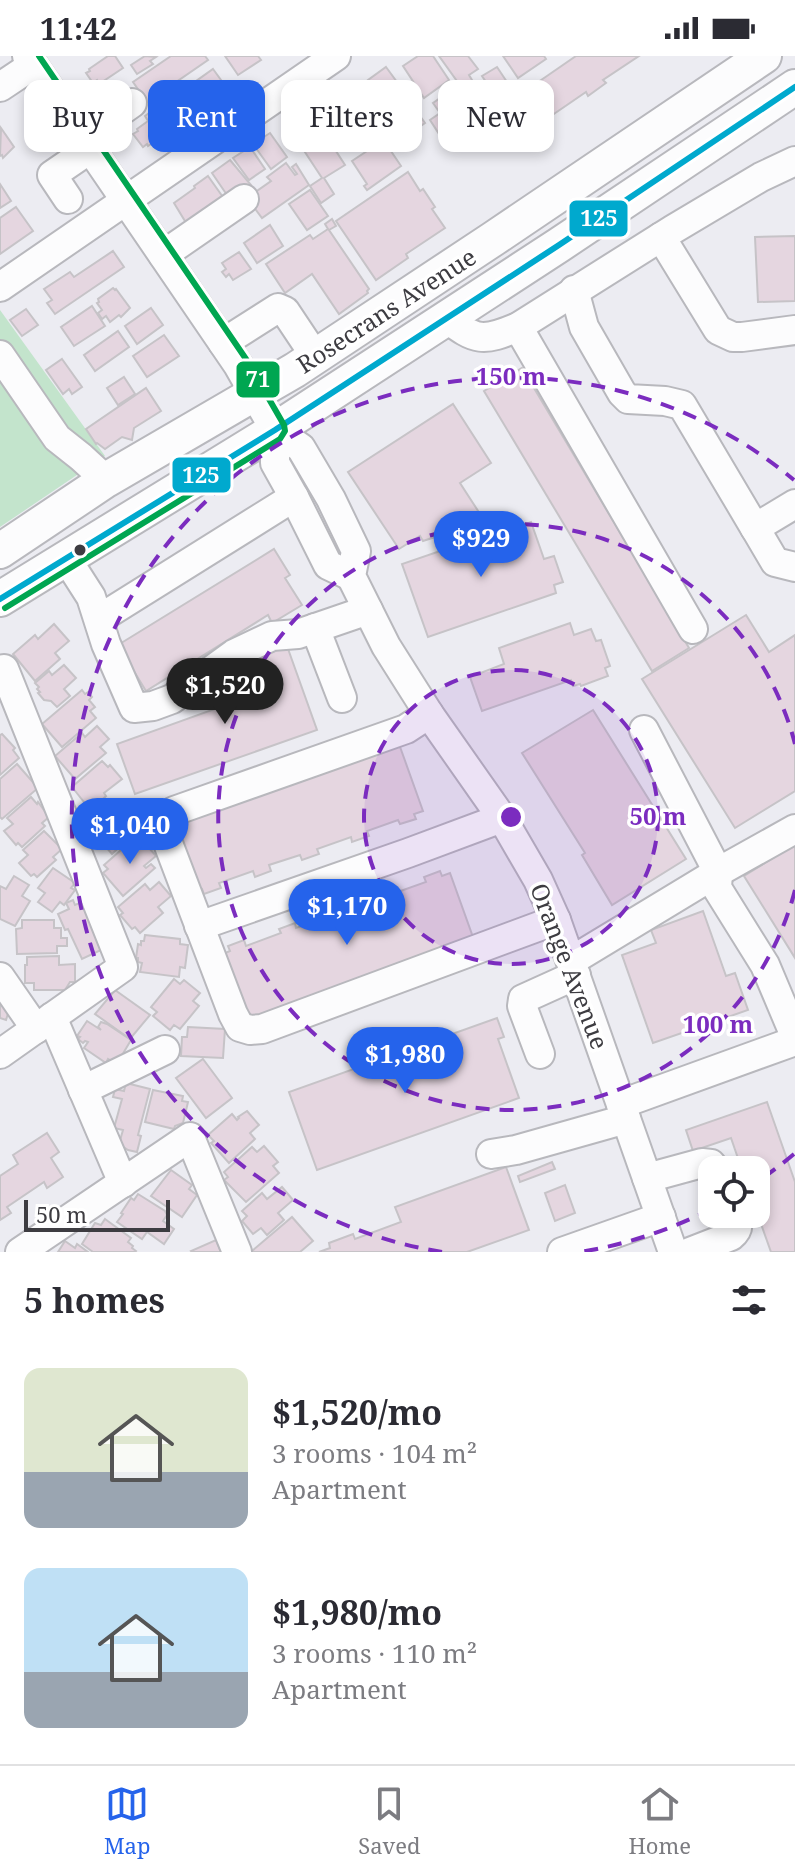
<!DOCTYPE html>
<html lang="en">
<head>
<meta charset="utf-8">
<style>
	:root { --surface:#fff; --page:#f2f2f3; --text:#2b2b33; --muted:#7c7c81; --line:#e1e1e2; --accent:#2563eb }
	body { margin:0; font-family:"Noto Serif",serif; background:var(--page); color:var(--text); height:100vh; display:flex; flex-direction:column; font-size:30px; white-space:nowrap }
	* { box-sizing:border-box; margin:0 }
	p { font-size:26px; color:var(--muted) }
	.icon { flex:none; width:44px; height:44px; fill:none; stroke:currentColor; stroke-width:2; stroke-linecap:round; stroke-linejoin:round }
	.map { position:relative; height:1196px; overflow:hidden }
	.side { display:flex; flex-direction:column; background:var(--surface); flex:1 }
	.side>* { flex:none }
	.hud { position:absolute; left:24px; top:24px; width:748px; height:72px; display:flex; gap:16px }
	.controls { position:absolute; left:698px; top:1100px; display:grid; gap:16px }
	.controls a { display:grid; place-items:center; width:72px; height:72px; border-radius:16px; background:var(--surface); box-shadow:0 4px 12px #0003; font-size:40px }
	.scale { position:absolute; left:24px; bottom:20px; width:146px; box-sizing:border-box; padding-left:8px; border:4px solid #3d3c41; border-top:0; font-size:22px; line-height:28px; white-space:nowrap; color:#3d3c41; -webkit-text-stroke:6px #fff; paint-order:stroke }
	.price { position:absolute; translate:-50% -68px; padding:0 18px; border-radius:28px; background:var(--accent); color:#fff; font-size:26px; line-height:52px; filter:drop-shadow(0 2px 4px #0008) }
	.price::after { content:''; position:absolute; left:50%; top:48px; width:24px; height:18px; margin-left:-12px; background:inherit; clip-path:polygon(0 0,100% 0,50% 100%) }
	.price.selected { background:#222; color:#fff }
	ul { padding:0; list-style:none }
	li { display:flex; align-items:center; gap:24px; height:200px; padding:0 24px }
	li span { display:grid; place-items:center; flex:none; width:224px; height:160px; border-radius:16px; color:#555 }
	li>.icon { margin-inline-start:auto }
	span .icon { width:96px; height:96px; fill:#fffc; stroke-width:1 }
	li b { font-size:34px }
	h2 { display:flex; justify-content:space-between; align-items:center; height:96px; padding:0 24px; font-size:34px }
	.tag { padding:0 28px; border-radius:16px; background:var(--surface); box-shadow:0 4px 12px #0003; font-size:28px; line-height:72px }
	.tag.selected { background:var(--accent); color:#fff }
	.status { display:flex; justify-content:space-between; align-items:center; height:56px; padding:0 40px; background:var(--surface); direction:ltr }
	.status svg { height:22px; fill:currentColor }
	.menu { display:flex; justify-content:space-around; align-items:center; height:112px; border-top:2px solid var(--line); background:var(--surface); font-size:22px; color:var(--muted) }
	.menu a { display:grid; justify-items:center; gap:4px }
	.menu .selected { color:var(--accent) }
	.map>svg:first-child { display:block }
	.green { fill:#c3e4cc }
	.building { fill:#e5d6e0; stroke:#c6c3c7; stroke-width:2 }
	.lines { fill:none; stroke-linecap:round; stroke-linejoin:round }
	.minor-casing { stroke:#b8b8bd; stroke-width:32 }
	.major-casing { stroke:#b8b8bd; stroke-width:38 }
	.minor { stroke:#fcfcfd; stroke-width:28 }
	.major { stroke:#fcfcfd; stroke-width:34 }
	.bus-1-casing { stroke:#fff; stroke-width:12 }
	.bus-2-casing { stroke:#fff; stroke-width:12 }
	.bus-1 { stroke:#00a9ce; stroke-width:6 }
	.bus-2 { stroke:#00a651; stroke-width:6 }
	.ring { fill:none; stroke:#7b2cbf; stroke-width:4; stroke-dasharray:14 10 }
	.bus-dot { fill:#3d3c41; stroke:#fff; stroke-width:3 }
	.labels { text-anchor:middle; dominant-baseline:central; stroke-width:7; stroke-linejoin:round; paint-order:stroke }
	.street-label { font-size:24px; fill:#3d3c41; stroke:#fff }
	.centre { fill:#7b2cbf; stroke:#fff; stroke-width:4 }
	.ring-label { font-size:24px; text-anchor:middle; font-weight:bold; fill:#7b2cbf; stroke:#fff; stroke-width:7; stroke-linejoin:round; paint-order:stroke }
	.line-badge { stroke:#fff; stroke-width:3 }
	.badge-label { font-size:22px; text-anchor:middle; font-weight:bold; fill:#fff }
</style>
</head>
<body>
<div class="status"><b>11:42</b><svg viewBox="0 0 49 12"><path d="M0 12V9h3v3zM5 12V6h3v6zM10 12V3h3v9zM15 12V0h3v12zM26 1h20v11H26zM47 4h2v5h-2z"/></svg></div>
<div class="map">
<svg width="795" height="1196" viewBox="0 0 795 1196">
	<rect width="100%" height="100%" fill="#ececf2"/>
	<polygon class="green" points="0,254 105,400 0,471"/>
	<g class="building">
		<polygon points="108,0 115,0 123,12 99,28 97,24 93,27 86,17 90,15 89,13"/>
		<polygon points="145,0 156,1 150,5 153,8 137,18 131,9"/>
		<polygon points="171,0 205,0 208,4 147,46 133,26"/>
		<polygon points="225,0 258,0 261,4 238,19"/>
		<polygon points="418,0 433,0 449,24 424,42 403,10"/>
		<polygon points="439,0 468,0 478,13 469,19 472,24 462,32"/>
		<polygon points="503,0 544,0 546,3 518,22"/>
		<polygon points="576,0 639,0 603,24 606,27 588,40 586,36 513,86 512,90 500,87 501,84 486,62"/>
		<polygon points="386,11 408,41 389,54 368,24"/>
		<polygon points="497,11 513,35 499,45 482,20"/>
		<polygon points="213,13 229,35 198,57 184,38 195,31 192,28"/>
		<polygon points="456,31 475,59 441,81 430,64 440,57 433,47"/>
		<polygon points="351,36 401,110 367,134 364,130 367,128 352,105 367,95 353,75 347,78 329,52"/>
		<polygon points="410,46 425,67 409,78 394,57"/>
		<polygon points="156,52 171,74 148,90 147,88 143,91 133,78 138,75 137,73 148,65 145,60"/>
		<polygon points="313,66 316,71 319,69 345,109 324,122 334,138 321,147 310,130 322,122 297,84 300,82 296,77"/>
		<polygon points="1,72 14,91 3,102 2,99 0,100"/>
		<polygon points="270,77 287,101 271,113 253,88"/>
		<polygon points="250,91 265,113 249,124 233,102"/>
		<polygon points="230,104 251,129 239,137 227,139 212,117"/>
		<polygon points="286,107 295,119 297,118 292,111 296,108 309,129 262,162 247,142 271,125 267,121"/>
		<polygon points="408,116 420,135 423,133 435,151 432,153 445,172 406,198 408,202 376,224 336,165"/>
		<polygon points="208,120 225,144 188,170 174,147 195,132 194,130"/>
		<polygon points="0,128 11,145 0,152"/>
		<polygon points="310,134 328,160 307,174 289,148"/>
		<polygon points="16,151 33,175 0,198 0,162"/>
		<polygon points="332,163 336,170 329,174 369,233 367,235 368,237 339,258 312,218 285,237 266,208 310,179 313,183 328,173 325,168"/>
		<polygon points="270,169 283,190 257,207 244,187"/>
		<polygon points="795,180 795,245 758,246 755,181"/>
		<polygon points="113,195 124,211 55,258 47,247 52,244 44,233 70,216 74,221"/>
		<polygon points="239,196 251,213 233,224 229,218 226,221 222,216 226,213 222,207"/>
		<polygon points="113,232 115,234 116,233 130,252 121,261 119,259 110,266 106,260 102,263 98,257 102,254 97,247 99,246 98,243"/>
		<polygon points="92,250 105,270 74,290 61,271"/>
		<polygon points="151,252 163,269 137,288 125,270"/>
		<polygon points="26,253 38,269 22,280 10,264"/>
		<polygon points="118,275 129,291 95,315 84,299"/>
		<polygon points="164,279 179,300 147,321 133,300"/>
		<polygon points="62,303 82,331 72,338 69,333 63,338 46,314"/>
		<polygon points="522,312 689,592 652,615 484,335"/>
		<polygon points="124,321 135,338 118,349 107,332"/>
		<polygon points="146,332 161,355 134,372 132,384 122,381 105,393 97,387 96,388 86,373"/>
		<polygon points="453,348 491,407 460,427 482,461 474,463 476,468 458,474 457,469 440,475 441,479 423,485 420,480 399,493 348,416"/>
		<polygon points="531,466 544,503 554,500 563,526 554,529 556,537 428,581 402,508 446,493 447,495"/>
		<polygon points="274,493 290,519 285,522 302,549 272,567 268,559 146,635 118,589"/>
		<polygon points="746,559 769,596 795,579 795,735 735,772 642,623"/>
		<polygon points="570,567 574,579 591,573 596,585 601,584 610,610 605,612 608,620 581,630 580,628 573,630 571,624 482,655 470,621 504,608 499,592"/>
		<polygon points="54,568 69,585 55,597 60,603 35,625 13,598 35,579 38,583"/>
		<polygon points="287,590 317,674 135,738 117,688 240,644 229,613"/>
		<polygon points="64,609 76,622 64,633 70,640 57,651 51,645 44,644 38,637 40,636 37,633 39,631 35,627 49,615 52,619"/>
		<polygon points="82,634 85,638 88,636 92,641 89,644 95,651 90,655 96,662 62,691 42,668"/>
		<polygon points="593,654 686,803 612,849 582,799 585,797 522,697"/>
		<polygon points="97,670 109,683 100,691 106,697 75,723 55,700 82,677 85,681"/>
		<polygon points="2,678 15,692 13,694 19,702 0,719 0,679"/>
		<polygon points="399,688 423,755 414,758 416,763 400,768 398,764 367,775 369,780 352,786 351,781 317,793 319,798 302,804 300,799 269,809 271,815 255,821 253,815 219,827 221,832 204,838 202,833 194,836 171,769"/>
		<polygon points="102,705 108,711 110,709 122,723 104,737 106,740 99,747 96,744 88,751 72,731"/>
		<polygon points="17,708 38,732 2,763 0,761 0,723"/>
		<polygon points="31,741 37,748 38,746 49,761 42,767 45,770 22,791 18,787 16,789 4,775 13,768 7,762"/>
		<polygon points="113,744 119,750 124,746 129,752 130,751 139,762 134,767 135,769 141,764 144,768 112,798 106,791 104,792 98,789 90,776 92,774 86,767"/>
		<polygon points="44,775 62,793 53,801 56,804 37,821 34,818 31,820 19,807 28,799 23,794"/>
		<polygon points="138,779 156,800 144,810 146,812 151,808 155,812 123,840 103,817 108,813 104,809"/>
		<polygon points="795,788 795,902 744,820"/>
		<polygon points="53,812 75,827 71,832 75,834 64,849 60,846 52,856 38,846 45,837 38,832"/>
		<polygon points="440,815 442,820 450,817 474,884 245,966 221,899 230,895 228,890 244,884 246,890 281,877 279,873 295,867 296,872 328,861 326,856 343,850 344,855 378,843 376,838 393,832 395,837 426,826 424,821"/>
		<polygon points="14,820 29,829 22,840 30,845 15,870 0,863 0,830 6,833"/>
		<polygon points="159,826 171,840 158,851 163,857 140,877 135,871 132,873 120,859 123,857 118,851 145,828 150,834"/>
		<polygon points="73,844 75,849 82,846 100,885 98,886 101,894 82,903 68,873 65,874 58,858 69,853 66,847"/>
		<polygon points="703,855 726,920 735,917 748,954 653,987 622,899 656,887 651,874"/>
		<polygon points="22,864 54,864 54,872 61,872 61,882 67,882 67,890 57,890 57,897 17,898 16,873 22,872"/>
		<polygon points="145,879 180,883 180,888 188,889 185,912 180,911 179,921 140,916 142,907 138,906 138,902 136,902 138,888 141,889 141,885 144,885"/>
		<polygon points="59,900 59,909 75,908 75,926 70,926 65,934 34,934 34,927 25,927 25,909 27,909 27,901"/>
		<polygon points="174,923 180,928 184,924 200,937 193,945 199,950 180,973 174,969 170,974 153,960 157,956 151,951"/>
		<polygon points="115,934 150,959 130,983 95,958"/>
		<polygon points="0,942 10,951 6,964 0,962"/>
		<polygon points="497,962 504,981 498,983 519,1042 317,1114 289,1036"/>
		<polygon points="87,965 101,974 98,971 101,966 107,968 131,984 118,1006 115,1007 108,1003 106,1007 84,992 88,986 85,985 83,987 78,983 80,981 77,980"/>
		<polygon points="188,971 225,973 223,1002 181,1000 182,981 187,981"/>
		<polygon points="203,1003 232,1042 206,1062 176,1022"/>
		<polygon points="126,1027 150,1033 138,1079 141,1080 137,1096 128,1094 119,1088 123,1074 114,1072 122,1043 113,1041 115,1033 124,1035"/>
		<polygon points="153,1034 183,1040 182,1045 188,1046 183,1067 175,1070 174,1073 145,1066"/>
		<polygon points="767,1046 795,1126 795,1196 771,1196 756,1154 756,1114 742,1114 731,1082 693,1095 686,1074"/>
		<polygon points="247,1055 259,1069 250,1077 255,1083 229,1107 211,1087 214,1085 208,1079 232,1058 237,1064 239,1062 238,1061"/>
		<polygon points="47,1077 59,1096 51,1102 63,1121 47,1132 44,1126 7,1151 11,1157 0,1164 0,1120 18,1108 13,1099"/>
		<polygon points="264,1090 278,1106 273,1110 279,1117 246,1146 224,1124 228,1121 224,1116 252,1091 257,1096"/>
		<polygon points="552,1106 555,1113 520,1126 518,1120"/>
		<polygon points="506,1111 529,1174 467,1196 319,1196 330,1192 329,1187 353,1178 355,1183 401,1166 395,1151"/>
		<polygon points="171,1114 192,1129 189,1133 197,1139 182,1161 151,1140"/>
		<polygon points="565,1129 575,1157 555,1165 545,1137"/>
		<polygon points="282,1131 293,1144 278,1157 284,1164 267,1179 261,1172 253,1178 242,1165 247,1160 242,1155 262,1137 267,1143"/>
		<polygon points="138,1138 165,1155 167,1159 163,1165 174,1173 164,1188 147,1176 142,1183 117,1166 123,1158 121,1157 131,1142 134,1144"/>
		<polygon points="292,1161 313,1185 300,1196 253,1196 252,1195"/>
		<polygon points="105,1163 131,1182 128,1186 133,1190 132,1192 136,1195 135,1196 93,1196 82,1188 95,1167 101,1169"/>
		<polygon points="216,1184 221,1196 192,1196 191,1195"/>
		<polygon points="65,1185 75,1192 77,1188 88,1196 58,1196"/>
	</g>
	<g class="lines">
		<defs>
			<g id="minor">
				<polyline points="27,0 238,309 275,374 301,392 331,443 356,495 351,520 386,590 429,658 502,762 538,824 556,864 673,1196"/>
				<polyline points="0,31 33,9"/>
				<polyline points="83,82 132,47"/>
				<polyline points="68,143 52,119 90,93"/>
				<polyline points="661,181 718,274 733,281 742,281 795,274"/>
				<polyline points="163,199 244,143"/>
				<polyline points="0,231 336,0"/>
				<polyline points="574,234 584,271 622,337 628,343 665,345 682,349 755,472 795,448"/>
				<path d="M 446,262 C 476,285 483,286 518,271 L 672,174 L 761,121 L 795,105"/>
				<polyline points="518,271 693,573"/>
				<polyline points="223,287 278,252 285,255 315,300"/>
				<polyline points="0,299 57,382 81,401 106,424"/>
				<polyline points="275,374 275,407 294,441 328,509 351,520"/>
				<polyline points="755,472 775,506 795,511"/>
				<polyline points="66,502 91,541 106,588 134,652 153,650 172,643 234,598 272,580 298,578 368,554"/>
				<polyline points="99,563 294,441"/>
				<polyline points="315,572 342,642"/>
				<polyline points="0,615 4,613 123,911 0,998"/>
				<polyline points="429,658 406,673 174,755 165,764 163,774 233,958 240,971 250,974 262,973 556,864"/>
				<polyline points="644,674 718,816 795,773"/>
				<polyline points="718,816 717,832 765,909 795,980"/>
				<polyline points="199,870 408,797 502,762"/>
				<polyline points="571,905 718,816"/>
				<polyline points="0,921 36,973"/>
				<polyline points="52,961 123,1127"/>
				<polyline points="540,998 522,950 523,943 576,919"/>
				<polyline points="83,1034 165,994"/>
				<polyline points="621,1048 795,985"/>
				<polyline points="491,1098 516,1094 626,1063"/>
				<polyline points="647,1122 702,1107 711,1108 716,1114"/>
				<polyline points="20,1196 190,1081 237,1196"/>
				<polyline points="562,1196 661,1161"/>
				<path d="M 690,1196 L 731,1180 C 740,1173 738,1167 734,1158"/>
			</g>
			<g id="major">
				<polyline points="0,495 106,424 295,314 493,183 764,0"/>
				<polyline points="0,543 275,374 559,189 795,31"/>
			</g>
		</defs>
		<use href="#minor" class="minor-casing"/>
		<use href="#major" class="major-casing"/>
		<use href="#minor" class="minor"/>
		<use href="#major" class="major"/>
		<defs>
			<polyline id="bus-1" points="0,543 275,374 559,189 795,31"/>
			<polyline id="bus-2" points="5,552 280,383 285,375 284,369 246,303 39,0"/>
		</defs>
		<use href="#bus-1" class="bus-1-casing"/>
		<use href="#bus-2" class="bus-2-casing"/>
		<use href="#bus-1" class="bus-1"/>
		<use href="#bus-2" class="bus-2"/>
	</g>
	<circle cx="511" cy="761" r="147" fill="#7b2cbf" fill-opacity=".12"/>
	<g class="ring">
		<circle cx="511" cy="761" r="147"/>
		<path d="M795 834A293 293 0 1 1 795 688"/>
		<path d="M794 1098A440 440 0 0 1 757 1126M711 1153A440 440 0 0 1 580 1196M442 1196A440 440 0 1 1 794 424"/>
	</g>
	<circle class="bus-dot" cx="80" cy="494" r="7"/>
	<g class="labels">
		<g class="street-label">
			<text transform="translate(386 254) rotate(-33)">Rosecrans Avenue</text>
			<text transform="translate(570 910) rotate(69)">Orange Avenue</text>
		</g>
	</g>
	<circle cx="511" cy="761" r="12" class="centre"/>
	<g class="ring-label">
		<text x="511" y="329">150 m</text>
		<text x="658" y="769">50 m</text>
		<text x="718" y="977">100 m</text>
	</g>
	<g class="line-badge">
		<rect x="568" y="143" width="61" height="39" rx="8" fill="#00a9ce"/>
		<rect x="235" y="304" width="46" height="39" rx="8" fill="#00a651"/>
		<rect x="171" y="400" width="61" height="38" rx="8" fill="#00a9ce"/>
	</g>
	<g class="badge-label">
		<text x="599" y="170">125</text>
		<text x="258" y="331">71</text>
		<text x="201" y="427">125</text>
	</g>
</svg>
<div class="controls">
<a><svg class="icon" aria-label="locate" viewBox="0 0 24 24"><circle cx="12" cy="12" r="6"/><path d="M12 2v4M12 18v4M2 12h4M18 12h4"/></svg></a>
</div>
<div class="scale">50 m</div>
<b class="price" style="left:481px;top:523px">$929</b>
<b class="price selected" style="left:225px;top:670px">$1,520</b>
<b class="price" style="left:130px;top:810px">$1,040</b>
<b class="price" style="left:347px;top:891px">$1,170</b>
<b class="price" style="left:405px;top:1039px">$1,980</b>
<div class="hud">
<a class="tag">Buy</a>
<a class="tag selected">Rent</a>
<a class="tag">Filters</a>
<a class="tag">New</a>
</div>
</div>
<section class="side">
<h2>5 homes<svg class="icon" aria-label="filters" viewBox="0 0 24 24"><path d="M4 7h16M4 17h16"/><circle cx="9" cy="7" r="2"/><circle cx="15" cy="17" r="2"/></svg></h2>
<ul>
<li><span style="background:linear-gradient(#dfe7d0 65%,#9aa5b1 0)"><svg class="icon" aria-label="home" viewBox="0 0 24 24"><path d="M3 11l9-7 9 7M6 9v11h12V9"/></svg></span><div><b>$1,520/mo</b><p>3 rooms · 104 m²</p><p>Apartment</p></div></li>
<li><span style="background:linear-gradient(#bfe0f5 65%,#9aa5b1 0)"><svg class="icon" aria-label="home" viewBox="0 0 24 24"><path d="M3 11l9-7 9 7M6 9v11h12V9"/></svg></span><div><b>$1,980/mo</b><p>3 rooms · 110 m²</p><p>Apartment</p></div></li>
</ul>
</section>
<nav class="menu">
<a class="selected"><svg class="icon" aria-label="map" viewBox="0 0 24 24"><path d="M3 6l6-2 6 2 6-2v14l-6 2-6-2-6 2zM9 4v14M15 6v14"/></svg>Map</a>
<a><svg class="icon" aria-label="saved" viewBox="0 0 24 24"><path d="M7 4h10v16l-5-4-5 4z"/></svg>Saved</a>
<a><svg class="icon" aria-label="home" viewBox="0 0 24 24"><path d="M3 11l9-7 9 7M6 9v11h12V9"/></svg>Home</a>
</nav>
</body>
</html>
